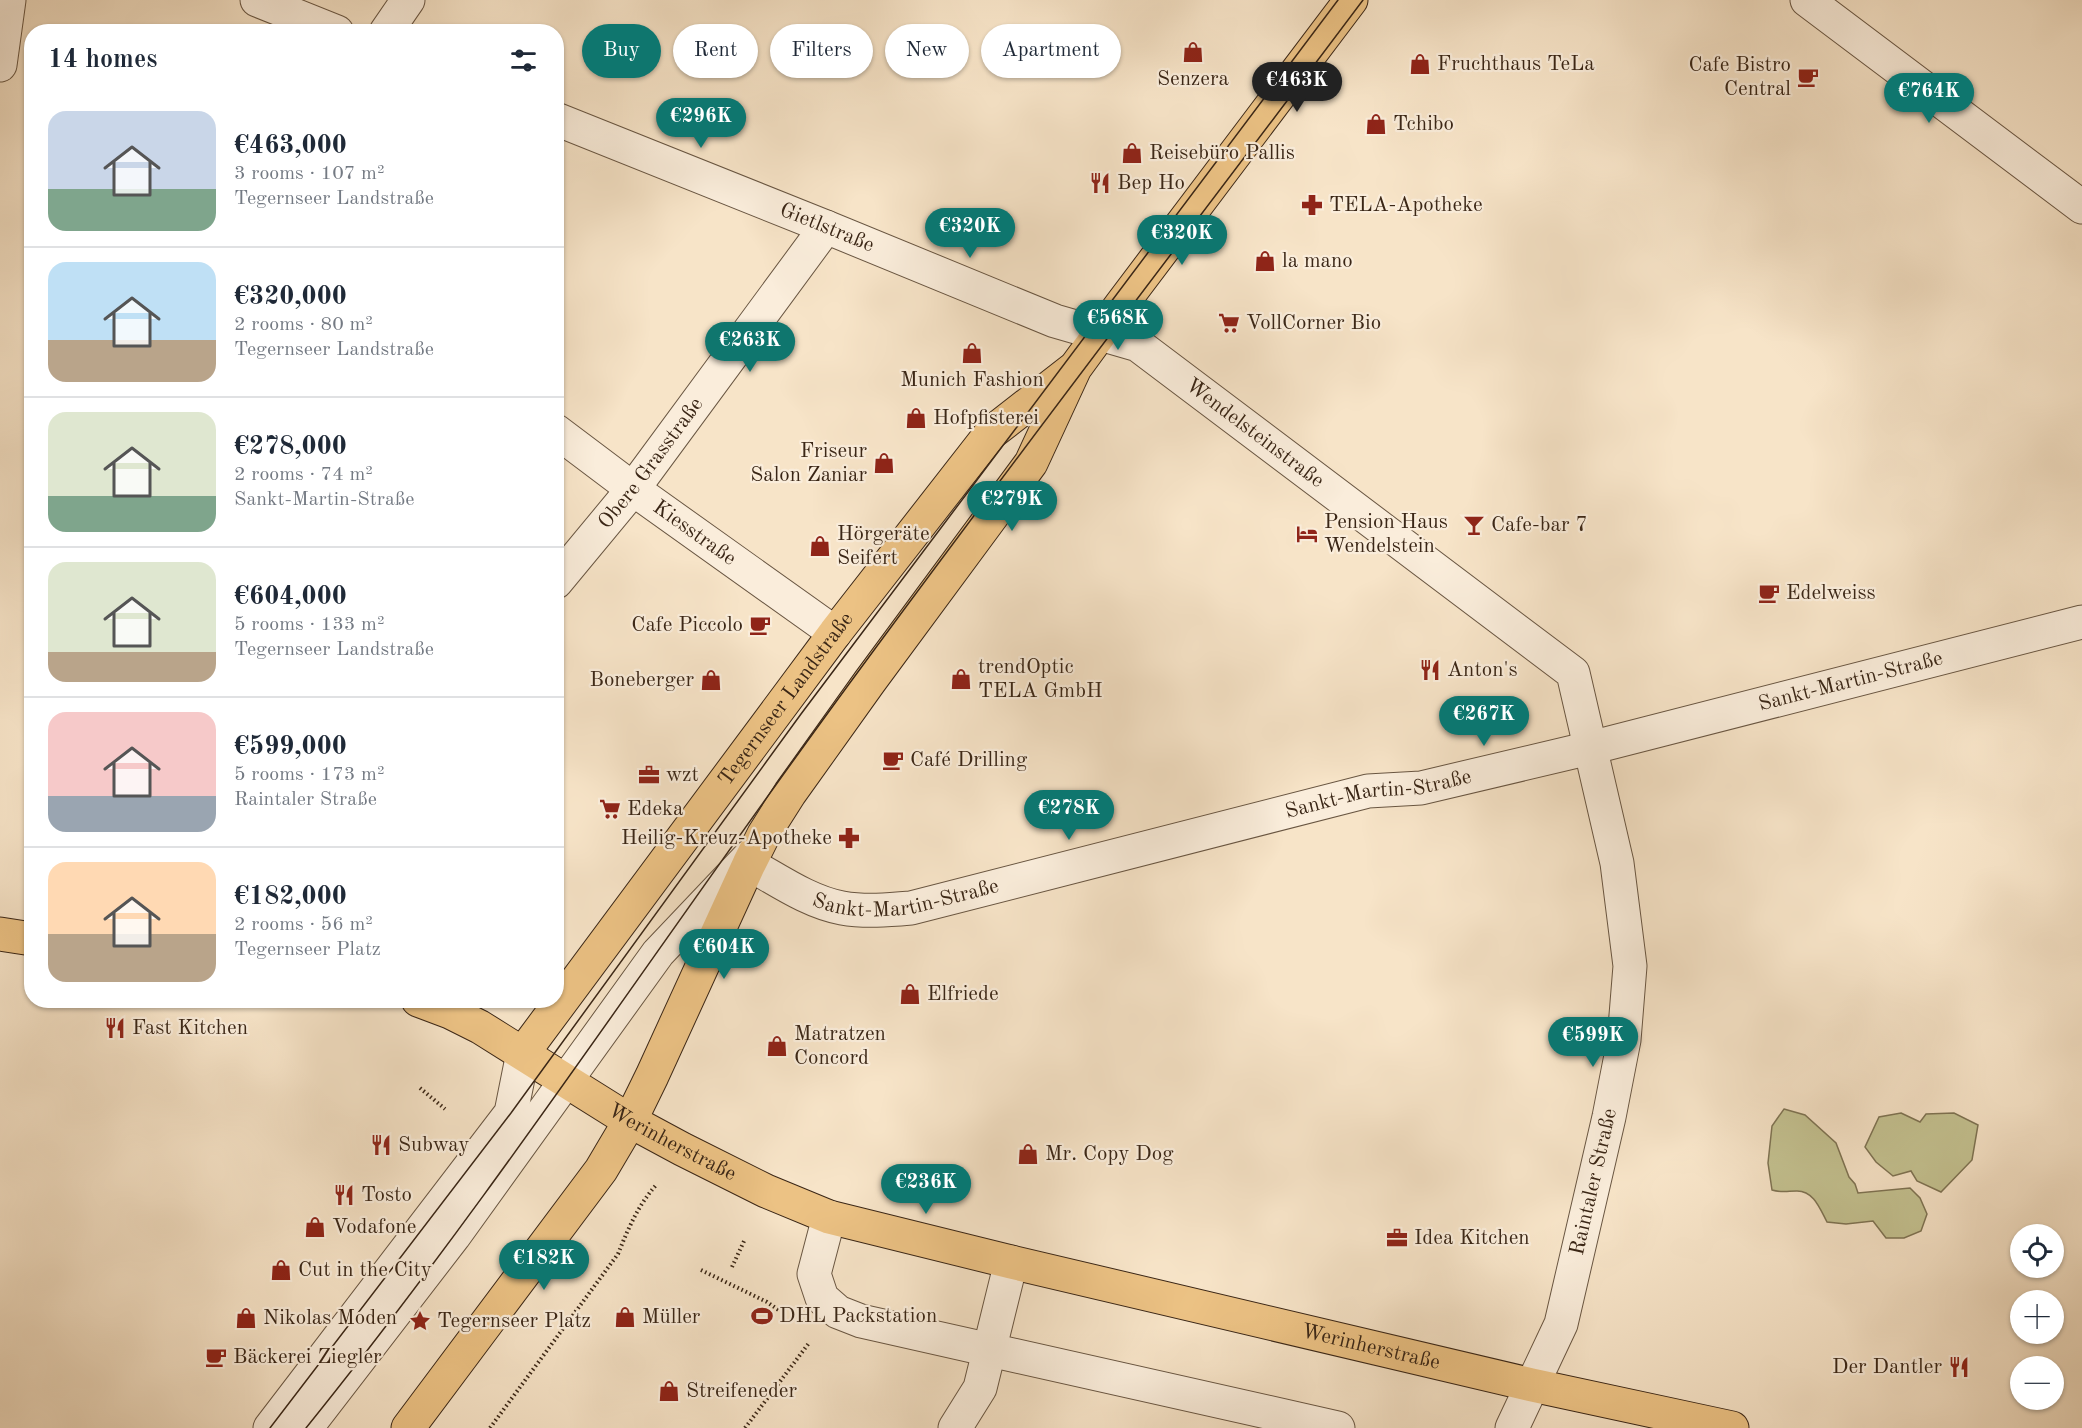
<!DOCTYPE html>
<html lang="en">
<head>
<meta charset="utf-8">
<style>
	:root { --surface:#fff; --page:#f2f2f3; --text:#1f2937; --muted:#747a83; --line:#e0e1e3; --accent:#0f766e }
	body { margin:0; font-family:"Old Standard TT",serif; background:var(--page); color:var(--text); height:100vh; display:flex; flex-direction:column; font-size:22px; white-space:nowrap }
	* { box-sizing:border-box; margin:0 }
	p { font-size:20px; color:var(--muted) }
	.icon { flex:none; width:33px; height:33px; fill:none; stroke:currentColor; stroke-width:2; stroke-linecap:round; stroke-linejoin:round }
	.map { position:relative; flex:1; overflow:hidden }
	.side { position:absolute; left:24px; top:24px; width:540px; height:984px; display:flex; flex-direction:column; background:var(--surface); border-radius:24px; box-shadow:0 2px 4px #0004 }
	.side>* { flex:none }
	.hud { position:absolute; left:582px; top:24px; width:570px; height:54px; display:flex; gap:12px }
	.controls { position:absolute; left:2010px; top:1224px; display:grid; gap:12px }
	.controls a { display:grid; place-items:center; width:54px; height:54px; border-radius:50%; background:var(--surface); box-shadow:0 2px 4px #0004; font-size:30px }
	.price { position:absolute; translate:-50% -51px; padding:0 14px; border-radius:21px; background:var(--accent); color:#fff; font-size:20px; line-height:39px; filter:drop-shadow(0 2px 3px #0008) }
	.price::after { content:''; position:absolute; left:50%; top:36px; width:18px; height:14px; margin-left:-9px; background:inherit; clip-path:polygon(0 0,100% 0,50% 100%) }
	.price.on { background:#222; color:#fff }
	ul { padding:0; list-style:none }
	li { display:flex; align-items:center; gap:18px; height:150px; padding:0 24px }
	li+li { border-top:2px solid var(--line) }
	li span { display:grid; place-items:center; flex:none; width:168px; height:120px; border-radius:18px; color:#555 }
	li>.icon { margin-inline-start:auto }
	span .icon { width:72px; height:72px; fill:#fffc; stroke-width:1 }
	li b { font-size:26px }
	h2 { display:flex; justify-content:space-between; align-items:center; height:72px; padding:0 24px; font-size:26px }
	.pill { padding:0 21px; border-radius:27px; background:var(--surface); box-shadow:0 2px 4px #0004; font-size:21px; line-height:54px }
	.pill.on { background:var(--accent); color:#fff }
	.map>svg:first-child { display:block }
	.green { fill:#c4c291; stroke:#7f7454; stroke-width:1.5 }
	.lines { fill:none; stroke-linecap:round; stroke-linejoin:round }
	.minor-casing { stroke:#695642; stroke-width:35 }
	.major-casing { stroke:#3a2616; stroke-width:35 }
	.path { stroke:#3a2616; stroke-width:4; stroke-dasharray:1.5 3; stroke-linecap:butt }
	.minor { stroke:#faeddb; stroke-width:33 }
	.major { stroke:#ecc284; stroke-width:33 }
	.tram { stroke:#3a2616; stroke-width:1.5 }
	.labels { text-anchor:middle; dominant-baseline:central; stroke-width:4.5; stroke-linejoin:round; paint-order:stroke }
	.poi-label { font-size:21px; fill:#3a2616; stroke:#faeddb; text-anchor:start }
	.street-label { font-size:21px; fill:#3a2616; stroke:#faeddb }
</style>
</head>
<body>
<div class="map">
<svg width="2082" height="1428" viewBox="0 0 2082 1428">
	<rect width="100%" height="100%" fill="#f7e4c8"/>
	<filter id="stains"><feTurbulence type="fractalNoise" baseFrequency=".00333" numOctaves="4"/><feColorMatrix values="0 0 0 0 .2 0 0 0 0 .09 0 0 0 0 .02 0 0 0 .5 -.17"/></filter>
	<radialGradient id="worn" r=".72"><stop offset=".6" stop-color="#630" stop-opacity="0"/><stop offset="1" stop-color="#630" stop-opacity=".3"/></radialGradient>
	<g class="green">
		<path d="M 1784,1109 L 1805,1115 L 1836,1143 L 1849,1177 L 1855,1184 L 1858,1193 L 1910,1188 L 1920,1198 L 1927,1214 L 1921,1231 L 1904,1238 L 1886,1238 L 1873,1221 L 1846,1224 L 1827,1222 C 1820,1209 1814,1191 1797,1191 C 1788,1191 1782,1193 1772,1190 L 1768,1163 L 1772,1126 Z"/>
		<polygon points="1901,1113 1920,1122 1926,1114 1954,1113 1978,1125 1972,1160 1941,1192 1917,1181 1911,1171 1893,1176 1876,1162 1865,1147 1879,1117"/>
	</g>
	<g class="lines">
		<defs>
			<g id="minor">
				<polyline points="257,0 337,32"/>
				<polyline points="1807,0 2082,207"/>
				<polyline points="386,32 408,0"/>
				<polyline points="0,65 9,0"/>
				<path id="s1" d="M 556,119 L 826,227 L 1055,321 L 1138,345 L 1573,673 L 1617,863 L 1630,966 L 1624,1040 L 1609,1117 L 1561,1324 L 1512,1428"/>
				<path id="s2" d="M 556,431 L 633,489 L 835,633"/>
				<path id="s3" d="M 556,582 L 633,489 L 826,227"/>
				<path id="s4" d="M 749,864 C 778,880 809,902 842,908 C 865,912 888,910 911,908 L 1368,791 L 1421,788 L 1590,748 L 2082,622"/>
				<polyline points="829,1217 814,1274 822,1298 838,1312 861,1321 1338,1428"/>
				<polyline points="270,1428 511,1113 523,1053"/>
				<polyline points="306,1428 454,1236 658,953 750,856"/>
				<polyline points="955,1428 980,1388 1011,1262"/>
			</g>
			<g id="major">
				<polyline points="0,934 32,939"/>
				<path id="s5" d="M 418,1000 L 450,1012 L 480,1027 L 630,1121 L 682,1149 L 766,1191 L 829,1217 L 1011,1262 L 1532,1385 L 1732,1428"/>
				<path id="s6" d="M 523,1053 L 835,633 L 991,433 L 1072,370"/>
				<polyline points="408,1428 601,1170 630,1121 652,1076 749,864 764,834 790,793 870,681 1031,463 1075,368 1121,305 1351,0"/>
			</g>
		</defs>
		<use href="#minor" class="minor-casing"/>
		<use href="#major" class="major-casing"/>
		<g class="path">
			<polyline points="420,1088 445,1109"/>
			<polyline points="732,1267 745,1239"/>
			<polyline points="701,1270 767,1302 780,1311"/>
			<path d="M 490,1428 L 618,1254 C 628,1229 638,1205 657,1184"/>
			<polyline points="745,1428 809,1343"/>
		</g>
		<use href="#minor" class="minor"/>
		<use href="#major" class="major"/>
		<g class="tram">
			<polyline points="270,1428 511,1113 801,714 1338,0"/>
			<path d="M 306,1428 C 489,1201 650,957 822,721 C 999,478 1183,240 1363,0"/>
		</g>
	</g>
	<defs>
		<symbol id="shop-bare" viewBox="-9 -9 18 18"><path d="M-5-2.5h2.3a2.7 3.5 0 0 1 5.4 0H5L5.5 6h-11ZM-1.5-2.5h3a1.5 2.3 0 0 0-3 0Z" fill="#8f2418" stroke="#faeddb" stroke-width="2.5" paint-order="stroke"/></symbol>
		<symbol id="cafe-bare" viewBox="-9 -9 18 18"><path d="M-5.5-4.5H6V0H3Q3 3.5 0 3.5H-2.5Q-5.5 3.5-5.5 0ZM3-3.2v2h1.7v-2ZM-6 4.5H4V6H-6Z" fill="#8f2418" stroke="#faeddb" stroke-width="2.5" paint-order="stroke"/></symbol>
		<symbol id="restaurant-bare" viewBox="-9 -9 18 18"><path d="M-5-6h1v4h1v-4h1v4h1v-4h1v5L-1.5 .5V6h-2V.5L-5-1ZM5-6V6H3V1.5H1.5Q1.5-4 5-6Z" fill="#8f2418" stroke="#faeddb" stroke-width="2.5" paint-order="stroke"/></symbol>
		<symbol id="pharmacy-bare" viewBox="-9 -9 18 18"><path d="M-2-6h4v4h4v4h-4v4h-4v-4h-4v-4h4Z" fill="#8f2418" stroke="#faeddb" stroke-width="2.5" paint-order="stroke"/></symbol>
		<symbol id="supermarket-bare" viewBox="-9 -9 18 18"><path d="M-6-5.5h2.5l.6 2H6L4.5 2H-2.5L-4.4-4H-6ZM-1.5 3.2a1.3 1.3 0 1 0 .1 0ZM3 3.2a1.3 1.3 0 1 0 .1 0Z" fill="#8f2418" stroke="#faeddb" stroke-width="2.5" paint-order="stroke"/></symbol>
		<symbol id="bar-bare" viewBox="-9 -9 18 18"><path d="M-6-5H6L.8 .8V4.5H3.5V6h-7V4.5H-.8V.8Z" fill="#8f2418" stroke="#faeddb" stroke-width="2.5" paint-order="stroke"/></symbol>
		<symbol id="hotel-bare" viewBox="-9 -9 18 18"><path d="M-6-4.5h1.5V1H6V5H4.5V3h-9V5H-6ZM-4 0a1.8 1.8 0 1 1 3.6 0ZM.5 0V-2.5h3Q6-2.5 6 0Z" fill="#8f2418" stroke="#faeddb" stroke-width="2.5" paint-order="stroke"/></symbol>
		<symbol id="office-bare" viewBox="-9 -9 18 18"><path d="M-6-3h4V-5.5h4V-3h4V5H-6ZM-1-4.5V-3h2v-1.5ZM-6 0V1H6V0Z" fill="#8f2418" stroke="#faeddb" stroke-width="2.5" paint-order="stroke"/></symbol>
		<symbol id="stadium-bare" viewBox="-9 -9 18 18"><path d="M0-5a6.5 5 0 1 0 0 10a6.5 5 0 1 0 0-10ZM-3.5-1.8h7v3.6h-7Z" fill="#8f2418" stroke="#faeddb" stroke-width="2.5" paint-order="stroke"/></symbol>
		<symbol id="sight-bare" viewBox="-9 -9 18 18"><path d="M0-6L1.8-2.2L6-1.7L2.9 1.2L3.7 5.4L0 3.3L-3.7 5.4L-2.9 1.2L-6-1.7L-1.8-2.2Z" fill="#8f2418" stroke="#faeddb" stroke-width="2.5" paint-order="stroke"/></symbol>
	</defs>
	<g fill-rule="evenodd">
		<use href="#shop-bare" x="1178" y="37" width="30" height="30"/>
		<use href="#shop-bare" x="1405" y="49" width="30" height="30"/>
		<use href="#cafe-bare" x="1793" y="62" width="30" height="30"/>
		<use href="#shop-bare" x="1361" y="109" width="30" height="30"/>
		<use href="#shop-bare" x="1117" y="138" width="30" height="30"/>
		<use href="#restaurant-bare" x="1085" y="168" width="30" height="30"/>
		<use href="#pharmacy-bare" x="1297" y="190" width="30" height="30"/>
		<use href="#shop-bare" x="1250" y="246" width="30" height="30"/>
		<use href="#supermarket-bare" x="1214" y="308" width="30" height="30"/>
		<use href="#shop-bare" x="957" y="338" width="30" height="30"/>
		<use href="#shop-bare" x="901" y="403" width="30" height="30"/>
		<use href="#shop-bare" x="869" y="448" width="30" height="30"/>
		<use href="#bar-bare" x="1459" y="510" width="30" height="30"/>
		<use href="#hotel-bare" x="1292" y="519" width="30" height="30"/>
		<use href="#shop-bare" x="805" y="531" width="30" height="30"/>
		<use href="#cafe-bare" x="1754" y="578" width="30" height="30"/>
		<use href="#cafe-bare" x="745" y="610" width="30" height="30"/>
		<use href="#restaurant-bare" x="1415" y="655" width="30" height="30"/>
		<use href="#shop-bare" x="946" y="664" width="30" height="30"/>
		<use href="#shop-bare" x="696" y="665" width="30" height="30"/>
		<use href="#cafe-bare" x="878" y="745" width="30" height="30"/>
		<use href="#office-bare" x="634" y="760" width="30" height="30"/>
		<use href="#supermarket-bare" x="595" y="794" width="30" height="30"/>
		<use href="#pharmacy-bare" x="834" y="823" width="30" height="30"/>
		<use href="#shop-bare" x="895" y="979" width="30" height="30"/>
		<use href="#restaurant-bare" x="100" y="1013" width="30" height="30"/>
		<use href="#shop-bare" x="762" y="1031" width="30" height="30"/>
		<use href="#restaurant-bare" x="366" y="1130" width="30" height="30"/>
		<use href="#shop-bare" x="1013" y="1139" width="30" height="30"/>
		<use href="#restaurant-bare" x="329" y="1180" width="30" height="30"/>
		<use href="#shop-bare" x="300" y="1212" width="30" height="30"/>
		<use href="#office-bare" x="1382" y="1223" width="30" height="30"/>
		<use href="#shop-bare" x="266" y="1255" width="30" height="30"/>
		<use href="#stadium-bare" x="747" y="1301" width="30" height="30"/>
		<use href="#shop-bare" x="610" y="1302" width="30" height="30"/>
		<use href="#shop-bare" x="231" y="1303" width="30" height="30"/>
		<use href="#sight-bare" x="405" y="1306" width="30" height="30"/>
		<use href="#cafe-bare" x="201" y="1342" width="30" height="30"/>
		<use href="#restaurant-bare" x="1944" y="1352" width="30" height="30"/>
		<use href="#shop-bare" x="654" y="1376" width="30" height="30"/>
	</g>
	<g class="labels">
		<g class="poi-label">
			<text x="1437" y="64">Fruchthaus TeLa</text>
			<text x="1791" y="65" text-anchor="end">Cafe Bistro<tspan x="1791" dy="24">Central</tspan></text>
			<text x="1193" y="79" text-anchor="middle">Senzera</text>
			<text x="1393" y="124">Tchibo</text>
			<text x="1149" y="153">Reisebüro Pallis</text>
			<text x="1117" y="183">Bep Ho</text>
			<text x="1329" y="205">TELA-Apotheke</text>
			<text x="1282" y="261">la mano</text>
			<text x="1246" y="323">VollCorner Bio</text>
			<text x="972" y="380" text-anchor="middle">Munich Fashion</text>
			<text x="933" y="418">Hofpfisterei</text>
			<text x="867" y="451" text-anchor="end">Friseur<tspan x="867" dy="24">Salon Zaniar</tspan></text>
			<text x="1324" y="522">Pension Haus<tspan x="1324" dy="24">Wendelstein</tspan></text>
			<text x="1491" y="525">Cafe-bar 7</text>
			<text x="837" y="534">Hörgeräte<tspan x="837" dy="24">Seifert</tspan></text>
			<text x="1786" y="593">Edelweiss</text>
			<text x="743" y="625" text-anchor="end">Cafe Piccolo</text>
			<text x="978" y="667">trendOptic<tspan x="978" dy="24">TELA GmbH</tspan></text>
			<text x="1447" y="670">Anton's</text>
			<text x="694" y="680" text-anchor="end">Boneberger</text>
			<text x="910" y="760">Café Drilling</text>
			<text x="666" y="775">wzt</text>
			<text x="627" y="809">Edeka</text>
			<text x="832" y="838" text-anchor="end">Heilig-Kreuz-Apotheke</text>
			<text x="927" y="994">Elfriede</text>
			<text x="132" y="1028">Fast Kitchen</text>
			<text x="794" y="1034">Matratzen<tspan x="794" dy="24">Concord</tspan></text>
			<text x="398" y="1145">Subway</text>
			<text x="1045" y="1154">Mr. Copy Dog</text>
			<text x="361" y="1195">Tosto</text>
			<text x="332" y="1227">Vodafone</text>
			<text x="1414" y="1238">Idea Kitchen</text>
			<text x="298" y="1270">Cut in the City</text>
			<text x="779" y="1316">DHL Packstation</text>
			<text x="642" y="1317">Müller</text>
			<text x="263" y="1318">Nikolas Moden</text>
			<text x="437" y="1321">Tegernseer Platz</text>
			<text x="233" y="1357">Bäckerei Ziegler</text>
			<text x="1942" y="1367" text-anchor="end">Der Dantler</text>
			<text x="686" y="1391">Streifeneder</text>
		</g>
		<g class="street-label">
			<text stroke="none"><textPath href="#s1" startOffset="292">Gietlstraße</textPath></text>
			<text stroke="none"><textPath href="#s1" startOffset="771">Wendelsteinstraße</textPath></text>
			<text stroke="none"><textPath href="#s3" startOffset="152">Obere Grasstraße</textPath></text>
			<text stroke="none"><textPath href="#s2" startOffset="172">Kiesstraße</textPath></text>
			<text stroke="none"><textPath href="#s4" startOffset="1140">Sankt-Martin-Straße</textPath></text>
			<text stroke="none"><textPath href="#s6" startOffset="441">Tegernseer Landstraße</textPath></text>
			<text stroke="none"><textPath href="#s4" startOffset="654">Sankt-Martin-Straße</textPath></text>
			<text stroke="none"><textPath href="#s4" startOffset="168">Sankt-Martin-Straße</textPath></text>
			<text stroke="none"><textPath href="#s5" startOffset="292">Werinherstraße</textPath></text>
			<text transform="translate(1594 1182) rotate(-77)">Raintaler Straße</text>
			<text stroke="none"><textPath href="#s5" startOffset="1023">Werinherstraße</textPath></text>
		</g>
	</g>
	<rect width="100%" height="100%" filter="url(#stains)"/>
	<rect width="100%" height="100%" fill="url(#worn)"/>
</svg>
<div class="controls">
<a><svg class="icon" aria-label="locate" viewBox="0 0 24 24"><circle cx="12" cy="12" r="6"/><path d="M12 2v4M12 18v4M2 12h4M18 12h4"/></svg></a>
<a>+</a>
<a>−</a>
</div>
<b class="price on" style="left:1297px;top:113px">€463K</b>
<b class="price" style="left:1929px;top:124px">€764K</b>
<b class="price" style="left:701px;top:149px">€296K</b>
<b class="price" style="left:970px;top:259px">€320K</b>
<b class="price" style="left:1182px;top:266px">€320K</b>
<b class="price" style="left:1118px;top:351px">€568K</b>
<b class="price" style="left:750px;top:373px">€263K</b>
<b class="price" style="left:1012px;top:532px">€279K</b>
<b class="price" style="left:1484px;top:747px">€267K</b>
<b class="price" style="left:1069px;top:841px">€278K</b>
<b class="price" style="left:724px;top:980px">€604K</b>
<b class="price" style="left:1593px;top:1068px">€599K</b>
<b class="price" style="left:926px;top:1215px">€236K</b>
<b class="price" style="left:544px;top:1291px">€182K</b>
<div class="hud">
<a class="pill on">Buy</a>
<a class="pill">Rent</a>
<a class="pill">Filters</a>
<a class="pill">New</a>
<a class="pill">Apartment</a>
</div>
<section class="side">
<h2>14 homes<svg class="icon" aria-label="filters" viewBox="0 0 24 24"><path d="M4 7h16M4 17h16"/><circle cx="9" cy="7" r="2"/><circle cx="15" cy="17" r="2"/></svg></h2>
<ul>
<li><span style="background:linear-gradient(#c9d6e8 65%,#7fa58c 0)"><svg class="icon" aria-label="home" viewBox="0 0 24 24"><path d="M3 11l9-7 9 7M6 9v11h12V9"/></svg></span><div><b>€463,000</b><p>3 rooms · 107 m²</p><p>Tegernseer Landstraße</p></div></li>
<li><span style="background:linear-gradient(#bfe0f5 65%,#b9a48a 0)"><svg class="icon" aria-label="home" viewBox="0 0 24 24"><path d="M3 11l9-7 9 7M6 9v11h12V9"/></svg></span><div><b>€320,000</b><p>2 rooms · 80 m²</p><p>Tegernseer Landstraße</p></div></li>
<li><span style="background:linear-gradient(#dfe7d0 70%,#7fa58c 0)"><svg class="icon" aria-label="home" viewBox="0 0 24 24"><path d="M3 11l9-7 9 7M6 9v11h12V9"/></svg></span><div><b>€278,000</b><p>2 rooms · 74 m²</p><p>Sankt-Martin-Straße</p></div></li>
<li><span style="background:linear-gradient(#dfe7d0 75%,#b9a48a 0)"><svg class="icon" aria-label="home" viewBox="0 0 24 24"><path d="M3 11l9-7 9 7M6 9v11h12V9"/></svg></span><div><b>€604,000</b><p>5 rooms · 133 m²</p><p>Tegernseer Landstraße</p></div></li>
<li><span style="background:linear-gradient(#f6c9c9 70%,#9aa5b1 0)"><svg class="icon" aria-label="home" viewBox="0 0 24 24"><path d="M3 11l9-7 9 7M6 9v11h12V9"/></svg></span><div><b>€599,000</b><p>5 rooms · 173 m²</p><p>Raintaler Straße</p></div></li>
<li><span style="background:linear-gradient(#ffd9b3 60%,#b9a48a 0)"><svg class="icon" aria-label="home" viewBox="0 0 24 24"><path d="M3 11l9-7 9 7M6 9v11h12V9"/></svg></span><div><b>€182,000</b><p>2 rooms · 56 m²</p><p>Tegernseer Platz</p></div></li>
</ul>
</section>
</div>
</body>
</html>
